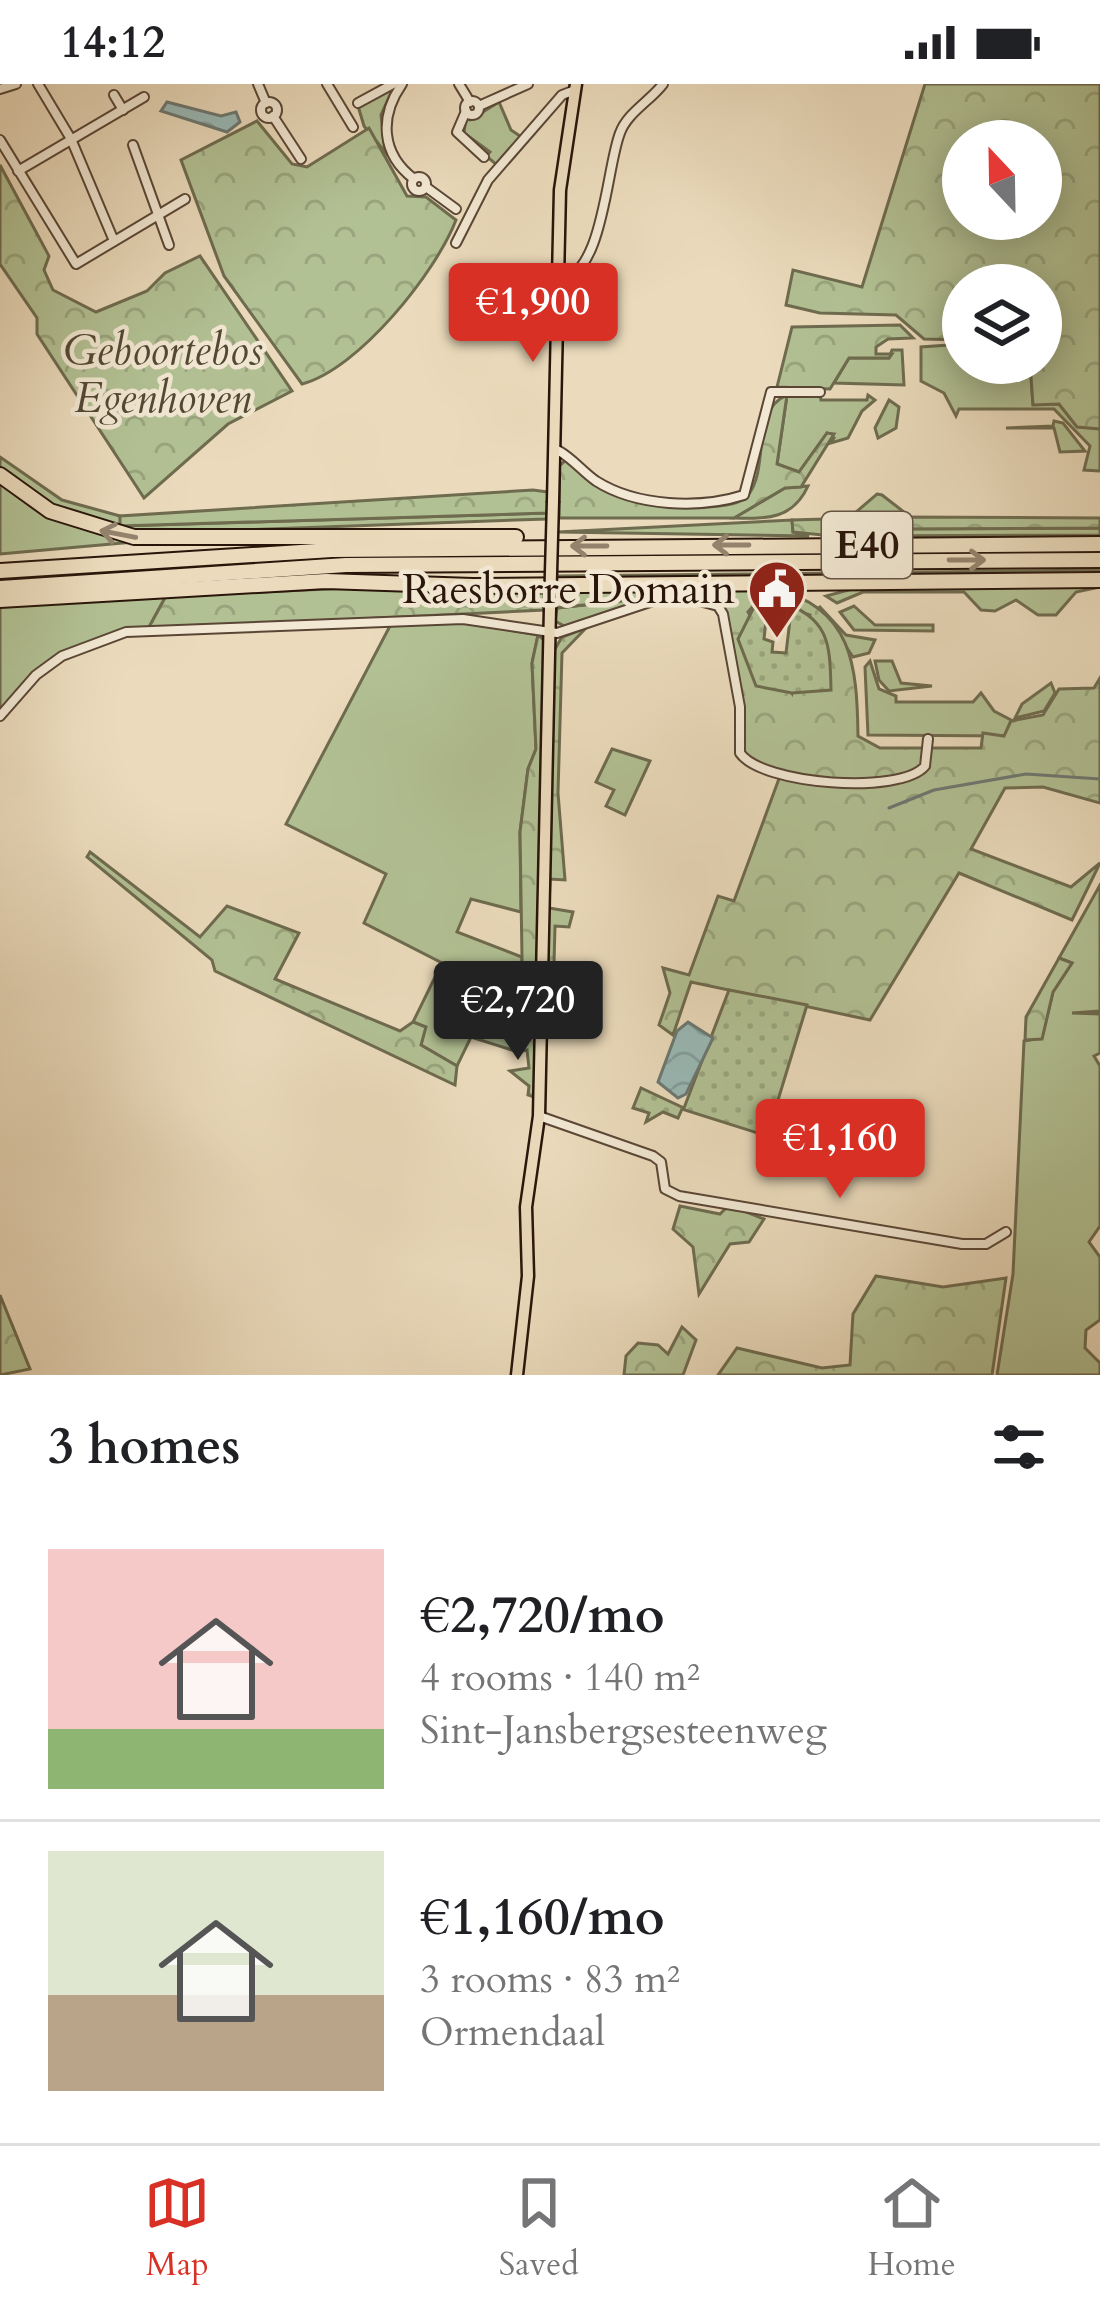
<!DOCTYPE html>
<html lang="en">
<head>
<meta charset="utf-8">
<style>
	:root { --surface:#fff; --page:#f6f6f6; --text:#202124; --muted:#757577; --line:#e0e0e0; --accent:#d93025 }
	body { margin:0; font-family:Cardo,serif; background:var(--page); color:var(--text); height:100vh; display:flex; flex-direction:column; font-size:45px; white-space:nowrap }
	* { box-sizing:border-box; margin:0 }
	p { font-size:39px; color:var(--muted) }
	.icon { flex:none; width:66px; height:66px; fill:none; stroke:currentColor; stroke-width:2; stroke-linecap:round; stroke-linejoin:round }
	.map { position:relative; height:1291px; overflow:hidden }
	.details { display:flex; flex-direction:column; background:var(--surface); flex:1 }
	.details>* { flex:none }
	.needle { width:78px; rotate:338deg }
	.controls { position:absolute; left:942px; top:36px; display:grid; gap:24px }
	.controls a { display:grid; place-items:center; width:120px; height:120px; border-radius:50%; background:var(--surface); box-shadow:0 6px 30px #0003; font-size:60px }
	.price { position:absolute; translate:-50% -102px; padding:0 27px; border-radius:12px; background:var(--accent); color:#fff; font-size:39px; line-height:78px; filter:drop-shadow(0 3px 6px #0008) }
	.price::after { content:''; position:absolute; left:50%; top:72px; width:36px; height:27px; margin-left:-18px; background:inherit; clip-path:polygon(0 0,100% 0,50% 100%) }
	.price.on { background:#222; color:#fff }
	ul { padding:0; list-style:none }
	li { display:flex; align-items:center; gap:36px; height:300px; padding:0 48px }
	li+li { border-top:3px solid var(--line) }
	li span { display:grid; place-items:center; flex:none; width:336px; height:240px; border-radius:0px; color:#555 }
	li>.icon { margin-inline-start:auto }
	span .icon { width:144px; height:144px; fill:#fffc; stroke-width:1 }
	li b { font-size:51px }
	h2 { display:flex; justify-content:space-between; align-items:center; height:144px; padding:0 48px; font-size:51px }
	.status { display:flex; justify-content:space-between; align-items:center; height:84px; padding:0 60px; background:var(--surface); direction:ltr }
	.status svg { height:33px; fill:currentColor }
	.menu { display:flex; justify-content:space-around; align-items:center; height:168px; border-top:3px solid var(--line); background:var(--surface); font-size:33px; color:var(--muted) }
	.menu a { display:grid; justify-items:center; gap:6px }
	.menu .on { color:var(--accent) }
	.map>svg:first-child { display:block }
	.green { fill:#b2c194; stroke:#6e6b4f; stroke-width:3 }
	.forest { fill:url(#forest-crowns); stroke:#6e6b4f; stroke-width:3; fill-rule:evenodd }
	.garden { fill:url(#garden-dots); stroke:#6e6b4f; stroke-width:3 }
	.water { fill:url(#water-waves); stroke:#6c7872; stroke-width:3 }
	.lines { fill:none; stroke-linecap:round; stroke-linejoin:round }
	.stream { stroke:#6c7872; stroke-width:3 }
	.minor-casing { stroke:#5a4636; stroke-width:12 }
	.major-casing { stroke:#29150a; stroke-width:15 }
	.highway-casing { stroke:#29150a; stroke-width:18 }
	.minor { stroke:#f2e8d3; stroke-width:8 }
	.major { stroke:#ebdbbc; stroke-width:10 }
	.highway { stroke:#ebdbbc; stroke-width:14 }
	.major-bridge-casing { stroke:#29150a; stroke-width:15; stroke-linecap:butt }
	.major-bridge { stroke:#ebdbbc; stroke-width:10 }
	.oneway { stroke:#94826c }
	.labels { text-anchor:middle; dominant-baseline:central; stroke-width:9; stroke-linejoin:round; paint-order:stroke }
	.shield { fill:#f2e8d3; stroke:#655446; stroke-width:3 }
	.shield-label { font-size:39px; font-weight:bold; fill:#29150a }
	.park-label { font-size:42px; font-style:italic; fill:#524933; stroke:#f2e8d3 }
	.poi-label { font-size:42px; fill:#29150a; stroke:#f2e8d3; text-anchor:end }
</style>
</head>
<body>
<div class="status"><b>14:12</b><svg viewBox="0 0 49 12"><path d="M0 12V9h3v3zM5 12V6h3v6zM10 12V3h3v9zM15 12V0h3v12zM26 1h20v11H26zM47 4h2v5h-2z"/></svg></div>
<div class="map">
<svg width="1100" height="1291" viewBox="0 0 1100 1291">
	<defs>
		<pattern id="forest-crowns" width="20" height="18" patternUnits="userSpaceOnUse" patternTransform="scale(3)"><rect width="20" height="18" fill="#b2c194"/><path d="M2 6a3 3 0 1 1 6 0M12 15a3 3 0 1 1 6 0" fill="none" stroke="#99a57e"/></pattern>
		<pattern id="garden-dots" width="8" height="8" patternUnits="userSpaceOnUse" patternTransform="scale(3)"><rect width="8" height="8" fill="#b2c194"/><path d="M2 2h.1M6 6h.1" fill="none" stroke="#99a57e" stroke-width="1.8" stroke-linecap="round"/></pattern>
		<pattern id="water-waves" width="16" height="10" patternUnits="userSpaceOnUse" patternTransform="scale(3)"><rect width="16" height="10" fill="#99bab7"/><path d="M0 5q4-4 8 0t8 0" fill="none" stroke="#849f9c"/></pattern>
	</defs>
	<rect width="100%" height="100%" fill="#ebdbbc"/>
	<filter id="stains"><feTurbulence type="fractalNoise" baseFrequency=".00167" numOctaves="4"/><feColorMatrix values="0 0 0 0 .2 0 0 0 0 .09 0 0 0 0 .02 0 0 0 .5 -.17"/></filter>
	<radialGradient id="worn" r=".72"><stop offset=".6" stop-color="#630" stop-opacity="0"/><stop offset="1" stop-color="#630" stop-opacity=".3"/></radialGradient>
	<g class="green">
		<polygon points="394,2 381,31 385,68 364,42 358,22"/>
		<polygon points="499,18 511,46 523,54 497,81 486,72 490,68 464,49 466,33 470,36"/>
		<polygon points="949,261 963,267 963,279 1030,279 1033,320 1059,320 1077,342 1100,345 1100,387 1084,386 1090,362 1054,325 959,325 956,332 944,309 921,297 921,263"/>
		<polygon points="892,266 902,266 904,301 834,299 849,274 889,274"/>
		<polygon points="787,311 820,311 821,316 867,316 868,311 875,316 862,327 848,354 831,359 834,354 827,349 799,388 777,380"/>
		<polygon points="889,316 899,323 896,344 878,354 875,344"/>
		<polygon points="1054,337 1063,339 1085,367 1060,368 1054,344 1006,344 1053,342"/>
		<polygon points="0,373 62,416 120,432 121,442 547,429 546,435 158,449 120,445 57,424 0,384"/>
		<polygon points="0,395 59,435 134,458 0,470"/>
		<path d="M 808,402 C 793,435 768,435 734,434 L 785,404 Z"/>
		<polygon points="877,410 882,411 913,435 848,435"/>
		<polygon points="792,436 793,448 809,452 558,448"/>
		<polygon points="1100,444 1100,451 832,452 882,445"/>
		<polygon points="1100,466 1100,470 558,472 558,468"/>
		<polygon points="422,469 421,474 173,483 0,497 0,492 173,479"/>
		<polygon points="1100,486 1100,493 557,492"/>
		<polygon points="1100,503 1076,508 1056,531 1038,531 1016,516 995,527 981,526 964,508 863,508 837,519 826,512 856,504"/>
		<path d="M 166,512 L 148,545 C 85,551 39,577 0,628 L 0,522 Z"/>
		<polygon points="655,513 568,544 555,537 557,524"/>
		<polygon points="819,522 846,551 875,556 869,569 853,573"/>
		<polygon points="854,522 875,541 933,541 933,547 854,546 840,528"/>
		<polygon points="470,539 538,551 532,579 536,665 528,685 520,748 521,828 471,815 457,848 522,873 518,968 471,953 457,982 421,961 425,943 413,938 442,879 364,839 386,790 286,740 391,540"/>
		<polygon points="870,577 879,605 896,612 896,618 973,618 981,609 994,627 1011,636 1005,652 868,651 865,583"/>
		<polygon points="875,577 892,577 901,599 932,602 889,607 879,596"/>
		<polygon points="1051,599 1055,609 1044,627 1015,634 1022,620"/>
		<polygon points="612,665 650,677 625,731 606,722 614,706 596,698"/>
		<polygon points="1100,801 1100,927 1072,929 1100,930 1100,969 1094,972 1100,982 1100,1142 1089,1158 1100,1173 1100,1236 1086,1246 1085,1264 1100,1279 1100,1291 997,1291 1013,1190 1024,957 1042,954 1053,908 1072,879 1059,874"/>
	</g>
	<g class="forest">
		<path d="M 925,0 L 1100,0 L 1100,345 L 1077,343 L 1059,320 L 1033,321 L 1030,279 L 1041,279 L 1041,201 L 963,201 L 963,256 L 924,255 L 896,231 L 820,229 L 786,221 L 793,186 L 862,203 ZM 963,57 L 1041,57 L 1041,135 L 963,135 Z"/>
		<path d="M 257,37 L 292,80 L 307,83 L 369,44 L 407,112 L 426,113 L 456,136 C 436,188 359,285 302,300 L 224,192 L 181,76 Z"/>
		<polygon points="0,81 49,172 44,186 53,206 96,228 147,207 165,189 200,172 292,307 228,340 144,414 37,250 37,234 0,180"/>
		<polygon points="900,241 913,254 888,255 876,263 876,270 892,270 889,274 849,274 830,305 777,303 792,243"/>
		<path d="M 787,311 L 777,380 L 799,388 L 827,349 L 834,350 L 801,403 L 785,404 L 734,434 L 559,434 L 559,382 L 567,375 C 581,386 595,401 611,409 C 634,419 731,433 748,411 C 770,384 750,326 787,311 Z"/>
		<polygon points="533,406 548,408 547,429 120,442 120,432"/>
		<polygon points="897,433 1100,434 1100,444 882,445 832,452 793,448 792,436"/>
		<polygon points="374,503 545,506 544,526 148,545 166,512"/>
		<path d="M 558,505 L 774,505 C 853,523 857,583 858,652 L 880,664 L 981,664 L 983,649 L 1004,652 L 1011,637 L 1043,631 L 1059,605 L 1094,604 L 1100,594 L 1100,719 L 1043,703 L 1005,704 L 971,765 L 1071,803 L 1100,779 L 1072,836 L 959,789 L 870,936 L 691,898 L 673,951 L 659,941 L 670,909 L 663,884 L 689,891 L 718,812 L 734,817 L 780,692 L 744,673 L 743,623 L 720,518 L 655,513 L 557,524 ZM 759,515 L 810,531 L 792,609 L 748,528 Z"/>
		<polygon points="586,544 562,569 558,709 565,796 550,795 549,824 573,828 569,843 555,842 553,915 542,918 540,1015 528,1011 529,1002 510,987 529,984 527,966 518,968 523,936 520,748 528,685 536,665 532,579 538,551 555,565 562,553"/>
		<polygon points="90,768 200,853 227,822 299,849 275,895 400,947 413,938 426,943 421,961 457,982 455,1001 215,887 212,876 87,773"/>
		<polygon points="1059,874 1072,879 1053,908 1042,955 1025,956 1026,933"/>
		<polygon points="729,1121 764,1135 749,1158 730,1160 699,1210 693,1163 673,1145 680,1122 720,1130"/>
		<polygon points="876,1192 943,1203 1006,1194 992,1291 718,1291 737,1264 822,1284 850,1281 853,1230"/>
		<polygon points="0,1211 30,1285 0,1291"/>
		<polygon points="682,1243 696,1256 683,1291 624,1291 626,1272 638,1259 658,1261 668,1270"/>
	</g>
	<g class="garden">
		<path d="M 778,516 C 829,535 830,556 831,606 L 792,609 L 756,602 L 738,555 L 754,523 L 766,536 L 764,555 L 773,558 L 772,568 L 786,569 L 790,536 L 775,534 Z"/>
		<polygon points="729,906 807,921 767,1052 682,1025 678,1034 663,1028 646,1038 649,1029 633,1024 641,1004 684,1024"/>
	</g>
	<g class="water">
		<polygon points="167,18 221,32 236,28 240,38 227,48 161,27"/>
		<polygon points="688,938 713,954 686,1010 678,1014 658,998 677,947"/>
	</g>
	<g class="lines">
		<polyline class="stream" points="889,724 934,706 1026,690 1100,695"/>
		<defs>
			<g id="minor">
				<polyline points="38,0 71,55 114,157"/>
				<polyline points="258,0 266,19"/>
				<polyline points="327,0 353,43"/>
				<path d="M 402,0 C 379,33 381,70 414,95"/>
				<polyline points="459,0 470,18"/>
				<polyline points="0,5 16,0"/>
				<polyline points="114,11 123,26"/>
				<circle cx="472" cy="24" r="7"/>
				<circle cx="269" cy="26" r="8"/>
				<polyline points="358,19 393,0"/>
				<polyline points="479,22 528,0"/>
				<polyline points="466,27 457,48 484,73"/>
				<polyline points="273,32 301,75"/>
				<polyline points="0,56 76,180 185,115"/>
				<polyline points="133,61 169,161"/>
				<polyline points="18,87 144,13"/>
				<circle cx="419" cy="100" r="7"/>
				<polyline points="426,103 456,125"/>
				<polyline points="456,159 488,96 562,11 575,6"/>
				<path d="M 558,197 C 604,192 606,84 620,49 C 627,29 650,17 663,0"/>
				<path d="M 559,367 C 573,375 583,388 596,397 C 637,423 700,425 744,411 L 771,308 L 820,308"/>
				<path d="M 0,632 L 36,591 L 62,572 L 126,548 L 463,535 L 557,549 L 656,516 L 692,515 L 718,522 L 723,530 L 740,623 L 740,669 C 762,701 901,711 925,682 L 928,655"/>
				<polyline points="539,1032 653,1072 661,1078 665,1105 679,1112 962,1160 986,1160 1006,1148"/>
			</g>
			<g id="major">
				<polyline points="553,417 560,106 576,0"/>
				<polyline points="517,1291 528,1192 526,1123 539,1032 550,524"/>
			</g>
			<g id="highway">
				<polyline points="0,391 50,427 134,453 516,453"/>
				<polyline points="0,487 332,466 1100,460"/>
				<polyline points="0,504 346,481 1100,476"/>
				<polyline points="0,516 326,497 473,502 1100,496"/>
			</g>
		</defs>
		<use href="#minor" class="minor-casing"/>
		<use href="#major" class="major-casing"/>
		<use href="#highway" class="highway-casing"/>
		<use href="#minor" class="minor"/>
		<use href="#major" class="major"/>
		<use href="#highway" class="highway"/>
		<defs>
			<polyline id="major-bridge" points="550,524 553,417"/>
		</defs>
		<use href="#major-bridge" class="major-bridge-casing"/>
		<use href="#major-bridge" class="major-bridge"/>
	</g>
	<defs><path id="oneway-shaft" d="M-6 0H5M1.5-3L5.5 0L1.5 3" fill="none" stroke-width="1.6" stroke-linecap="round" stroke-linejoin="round" transform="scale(3)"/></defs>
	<g class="oneway">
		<use href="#oneway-shaft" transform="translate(118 450) rotate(-169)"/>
		<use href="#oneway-shaft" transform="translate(731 461) rotate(180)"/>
		<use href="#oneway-shaft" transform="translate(589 462) rotate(180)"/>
		<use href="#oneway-shaft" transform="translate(967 476)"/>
	</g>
	<defs>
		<symbol id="civic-pin" viewBox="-11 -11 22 30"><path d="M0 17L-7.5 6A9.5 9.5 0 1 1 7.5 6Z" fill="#8f2418" stroke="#f2e8d3"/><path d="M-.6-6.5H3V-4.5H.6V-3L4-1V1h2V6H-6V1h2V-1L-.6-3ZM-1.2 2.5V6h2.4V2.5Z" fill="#fff"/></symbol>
	</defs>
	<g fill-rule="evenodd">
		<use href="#civic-pin" x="744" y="472" width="66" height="90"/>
	</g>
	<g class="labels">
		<rect class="shield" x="822" y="428" width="90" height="66" rx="9"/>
		<g class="shield-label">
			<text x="867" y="461">E40</text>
		</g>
		<g class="park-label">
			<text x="163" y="266">Geboortebos<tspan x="163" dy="48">Egenhoven</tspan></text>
		</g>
		<g class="poi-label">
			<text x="735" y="505">Raesborre Domain</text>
		</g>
	</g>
	<rect width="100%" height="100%" filter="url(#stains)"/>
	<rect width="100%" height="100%" fill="url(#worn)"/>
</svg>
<div class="controls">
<a><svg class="needle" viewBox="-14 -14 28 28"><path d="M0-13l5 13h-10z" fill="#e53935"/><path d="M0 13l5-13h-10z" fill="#757577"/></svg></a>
<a><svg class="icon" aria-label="layers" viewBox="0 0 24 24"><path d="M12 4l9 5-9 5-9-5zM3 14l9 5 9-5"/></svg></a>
</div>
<b class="price" style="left:533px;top:281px">€1,900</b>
<b class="price on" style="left:518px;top:979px">€2,720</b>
<b class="price" style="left:840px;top:1117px">€1,160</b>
</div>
<section class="details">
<h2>3 homes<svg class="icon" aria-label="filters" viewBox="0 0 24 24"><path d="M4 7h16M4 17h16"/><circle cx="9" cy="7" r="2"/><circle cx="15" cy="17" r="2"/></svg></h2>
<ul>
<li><span style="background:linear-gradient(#f6c9c9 75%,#8fb573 0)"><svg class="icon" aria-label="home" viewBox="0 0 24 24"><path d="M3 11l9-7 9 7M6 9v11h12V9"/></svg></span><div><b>€2,720/mo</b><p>4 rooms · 140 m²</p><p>Sint-Jansbergsesteenweg</p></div></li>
<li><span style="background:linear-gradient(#dfe7d0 60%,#b9a48a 0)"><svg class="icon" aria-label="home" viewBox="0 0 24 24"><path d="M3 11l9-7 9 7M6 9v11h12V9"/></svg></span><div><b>€1,160/mo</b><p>3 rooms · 83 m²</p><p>Ormendaal</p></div></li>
</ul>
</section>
<nav class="menu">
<a class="on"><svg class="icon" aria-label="map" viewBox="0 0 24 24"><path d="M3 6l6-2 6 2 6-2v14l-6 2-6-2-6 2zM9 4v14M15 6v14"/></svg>Map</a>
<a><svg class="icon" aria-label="saved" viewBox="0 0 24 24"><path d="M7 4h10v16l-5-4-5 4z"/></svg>Saved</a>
<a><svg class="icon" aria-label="home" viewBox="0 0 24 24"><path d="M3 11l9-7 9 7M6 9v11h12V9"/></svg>Home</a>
</nav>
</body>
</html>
